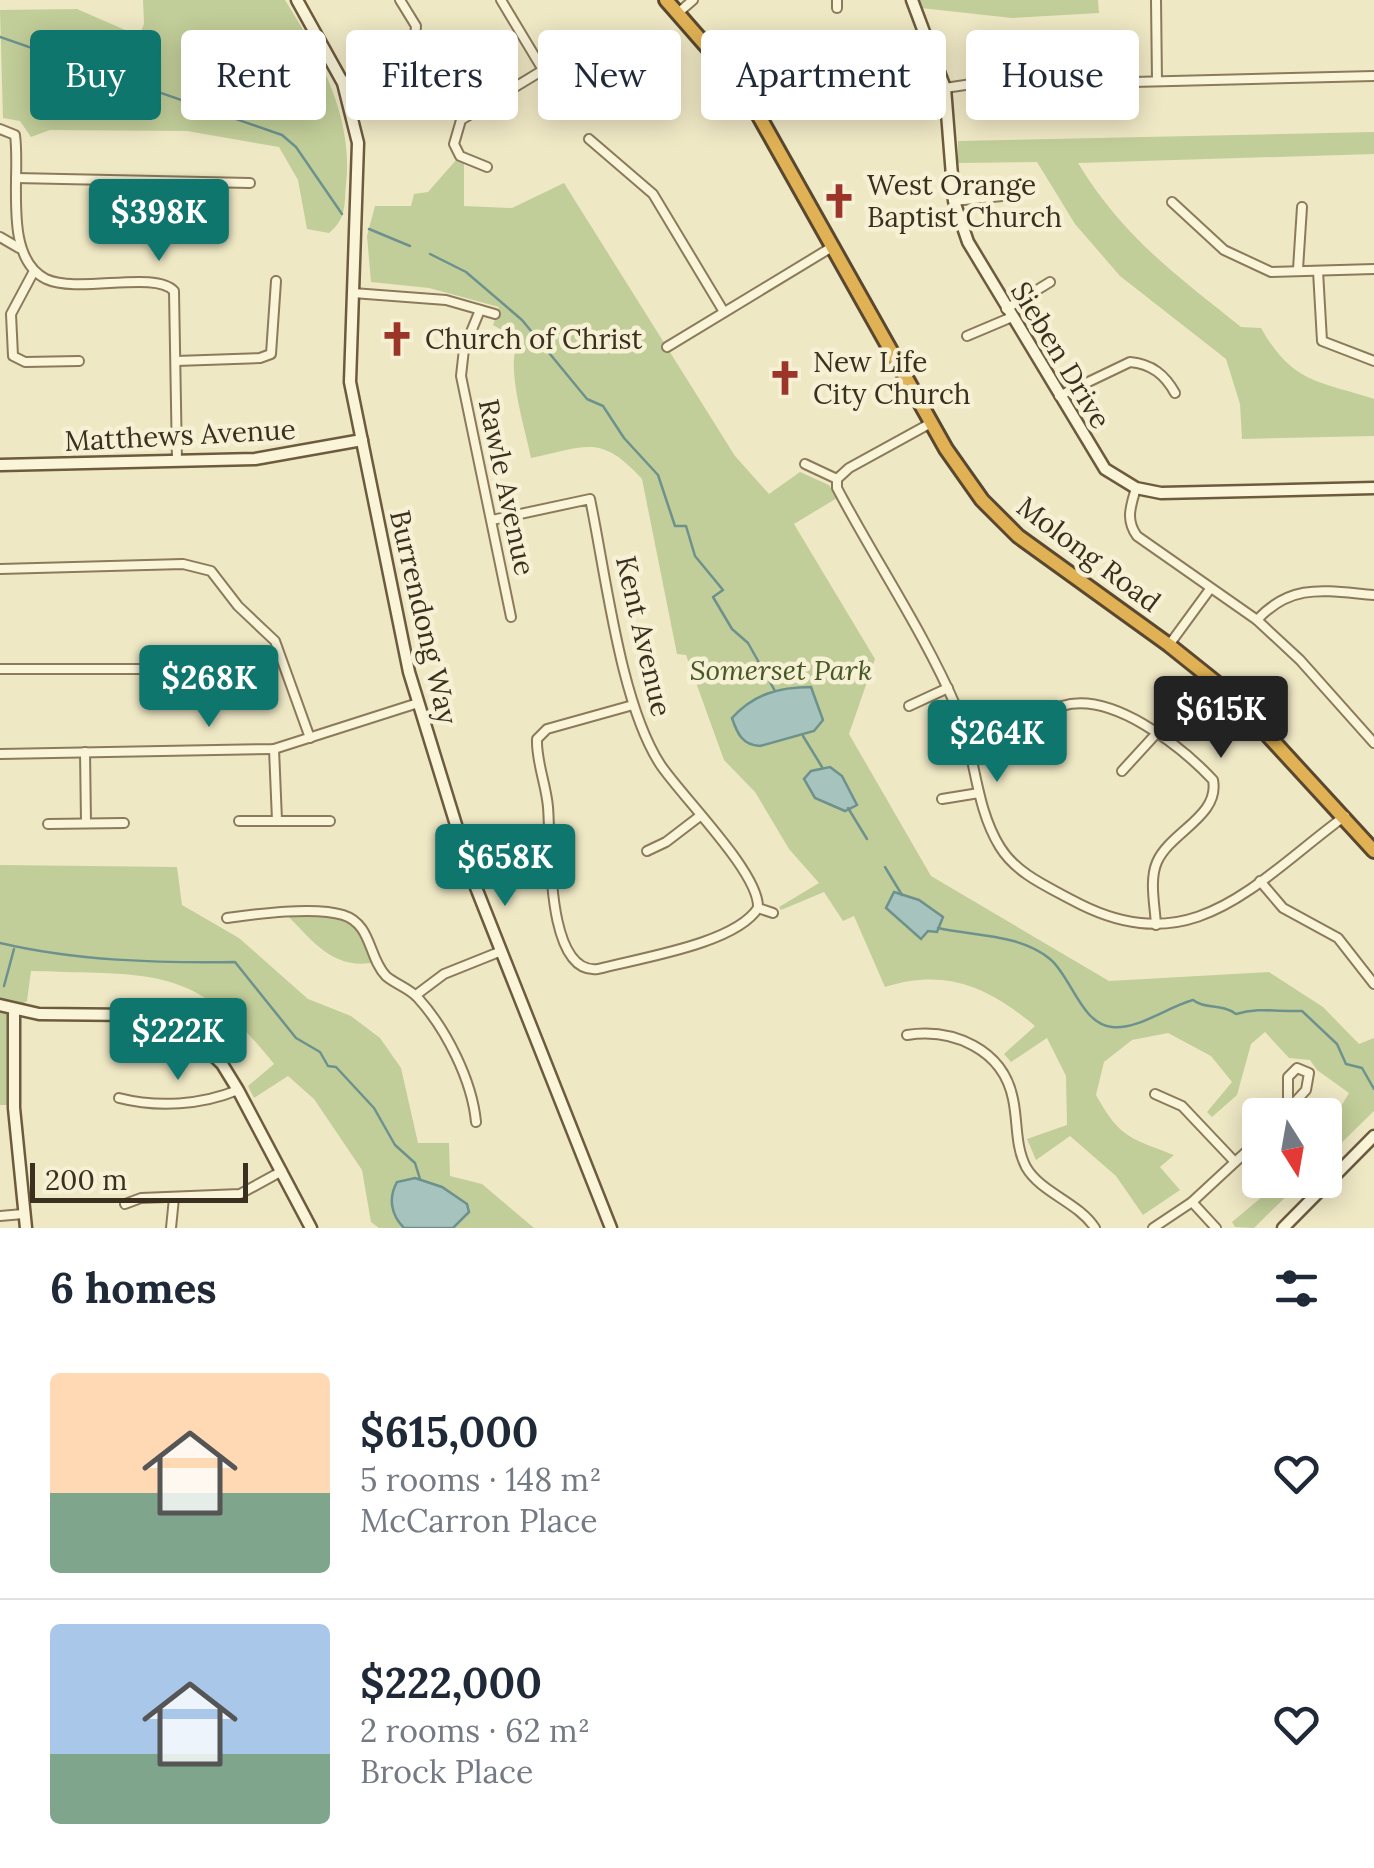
<!DOCTYPE html>
<html lang="en">
<head>
<meta charset="utf-8">
<style>
	:root { --surface:#fff; --page:#f2f2f3; --text:#1f2937; --muted:#747a83; --line:#e0e1e3; --accent:#0f766e }
	body { margin:0; font-family:Lora,serif; background:var(--page); color:var(--text); height:100vh; display:flex; flex-direction:column; font-size:38px; white-space:nowrap }
	* { box-sizing:border-box; margin:0 }
	p { font-size:32px; color:var(--muted) }
	.icon { flex:none; width:55px; height:55px; fill:none; stroke:currentColor; stroke-width:2; stroke-linecap:round; stroke-linejoin:round }
	.map { position:relative; height:1228px; overflow:hidden }
	.side { display:flex; flex-direction:column; background:var(--surface); flex:1 }
	.side>* { flex:none }
	.guide { position:absolute; left:30px; top:30px; width:1315px; height:90px; display:flex; gap:20px }
	.needle { width:65px; rotate:169deg }
	.fabs { position:absolute; left:1242px; top:1098px; display:grid; gap:20px }
	.fabs a { display:grid; place-items:center; width:100px; height:100px; border-radius:10px; background:var(--surface); box-shadow:0 5px 25px #0003; font-size:50px }
	.scale { position:absolute; left:30px; bottom:25px; width:218px; box-sizing:border-box; padding-left:10px; border:5px solid #3b301f; border-top:0; font-size:28px; line-height:35px; white-space:nowrap; color:#3b301f; -webkit-text-stroke:8px #f6f1d5; paint-order:stroke }
	.price { position:absolute; translate:-50% -85px; padding:0 22px; border-radius:10px; background:var(--accent); color:#fff; font-size:32px; line-height:65px; filter:drop-shadow(0 2px 5px #0008) }
	.price::after { content:''; position:absolute; left:50%; top:60px; width:30px; height:22px; margin-left:-15px; background:inherit; clip-path:polygon(0 0,100% 0,50% 100%) }
	.price.on { background:#222; color:#fff }
	ul { padding:0; list-style:none }
	li { display:flex; align-items:center; gap:30px; height:250px; padding:0 50px }
	li+li { border-top:2px solid var(--line) }
	li span { display:grid; place-items:center; flex:none; width:280px; height:200px; border-radius:10px; color:#555 }
	li>.icon { margin-inline-start:auto }
	span .icon { width:120px; height:120px; fill:#fffc; stroke-width:1 }
	li b { font-size:42px }
	h2 { display:flex; justify-content:space-between; align-items:center; height:120px; padding:0 50px; font-size:42px }
	.pill { padding:0 35px; border-radius:10px; background:var(--surface); box-shadow:0 5px 25px #0003; font-size:35px; line-height:90px }
	.pill.on { background:var(--accent); color:#fff }
	.map>svg:first-child { display:block }
	.green { fill:#c2ce99 }
	.water { fill:#a7c3be; stroke:#6d928d; stroke-width:2.5 }
	.lines { fill:none; stroke-linecap:round; stroke-linejoin:round }
	.stream { stroke:#6d928d; stroke-width:2.5 }
	.street-casing { stroke:#8b7a5b; stroke-width:12 }
	.secondary-casing { stroke:#6d5b3e; stroke-width:15 }
	.highway-casing { stroke:#59472f; stroke-width:18 }
	.street { stroke:#faf4d9; stroke-width:8 }
	.secondary { stroke:#faf4d9; stroke-width:10 }
	.highway { stroke:#e0b255; stroke-width:12 }
	.labels { text-anchor:middle; dominant-baseline:central; stroke-width:9; stroke-linejoin:round; paint-order:stroke }
	.poi-label { font-size:28px; fill:#3b301f; stroke:#f6f1d5; text-anchor:start }
	.street-label { font-size:28px; fill:#3b301f; stroke:#f6f1d5 }
	.park-label { font-size:28px; font-style:italic; fill:#455825; stroke:#f6f1d5 }
</style>
</head>
<body>
<div class="map">
<svg width="1374" height="1228" viewBox="0 0 1374 1228">
	<rect width="100%" height="100%" fill="#efe8c5"/>
	<g class="green">
		<path d="M 143,0 L 285,0 C 319,54 354,118 346,184 C 344,205 347,218 329,233 L 307,229 L 298,180 L 279,147 L 187,131 L 50,130 L 31,137 L 20,121 L 3,118 L 0,10 L 77,9 L 139,36 L 144,24 Z"/>
		<polygon points="919,0 1098,0 1099,13 1012,18 921,8"/>
		<path d="M 1374,132 L 1374,154 L 1078,163 C 1124,238 1174,273 1241,327 L 1261,328 C 1292,383 1318,381 1374,399 L 1374,436 L 1242,439 L 1240,404 L 1226,359 L 1120,276 L 1075,224 L 1037,162 L 958,163 L 958,141 Z"/>
		<path d="M 457,159 L 464,163 L 464,206 L 512,208 L 564,183 L 735,456 L 769,494 L 800,472 L 829,485 L 837,498 L 794,524 L 875,659 L 849,734 L 931,876 L 1109,981 L 1269,972 L 1323,1007 L 1359,1044 L 1374,1038 L 1374,1111 L 1325,1159 L 1325,1133 L 1349,1093 L 1317,1070 L 1310,1060 L 1289,1058 L 1265,1032 L 1251,1044 L 1237,1095 L 1212,1117 L 1207,1112 L 1232,1082 L 1211,1056 L 1168,1033 L 1132,1040 L 1104,1062 L 1096,1095 C 1120,1138 1130,1138 1174,1155 L 1160,1167 L 1180,1190 L 1143,1215 L 1116,1176 L 1070,1136 L 1036,1160 L 1027,1139 L 1067,1125 L 1066,1076 L 1047,1038 L 1011,1062 L 1004,1054 L 1035,1026 C 988,987 946,968 885,987 L 854,916 L 843,921 L 824,892 L 781,910 L 779,907 L 819,883 L 789,849 L 755,792 L 724,760 L 686,655 L 677,654 L 642,479 C 600,433 586,447 531,458 C 526,431 503,361 520,340 L 493,325 L 499,307 L 429,288 L 371,282 L 367,236 L 375,206 L 411,206 L 414,194 L 428,192 Z"/>
		<path d="M 0,865 L 177,867 L 182,905 L 239,938 L 308,999 L 351,1016 L 380,1038 L 401,1068 L 418,1143 L 449,1143 L 450,1176 L 482,1184 L 534,1228 L 379,1228 L 371,1222 L 362,1170 L 314,1099 L 288,1076 L 254,1098 L 248,1086 L 274,1064 C 193,962 151,976 31,971 L 27,1001 L 14,1009 L 7,1029 L 8,1105 L 0,1105 Z"/>
		<path d="M 325,912 L 357,922 L 377,962 C 333,971 314,942 285,913 Z"/>
		<polygon points="1282,1180 1303,1180 1254,1228 1235,1227 1232,1222"/>
	</g>
	<g class="water">
		<path d="M 811,687 L 823,720 L 814,731 L 760,746 C 742,745 737,733 732,718 C 754,694 779,687 811,687 Z"/>
		<polygon points="830,767 842,776 857,805 845,811 815,798 804,779 811,771"/>
		<polygon points="894,892 919,900 943,917 937,932 928,931 921,939 886,908"/>
		<path d="M 415,1178 L 442,1187 L 467,1204 L 469,1212 L 453,1228 L 404,1228 C 391,1215 388,1198 397,1182 Z"/>
	</g>
	<g class="lines">
		<g class="stream">
			<polyline points="0,37 282,135 296,147 342,214"/>
			<polyline points="369,229 410,246"/>
			<polyline points="430,254 466,272 522,320 587,399 603,406 624,438 658,475 675,526 686,526 695,556 723,590 713,597 732,629 748,643 775,691"/>
			<polyline points="803,736 822,767"/>
			<polyline points="848,808 867,839"/>
			<polyline points="885,867 902,895"/>
			<path d="M 938,928 C 974,936 1020,934 1050,959 C 1071,976 1081,1024 1112,1027 C 1138,1030 1167,1007 1193,1000 C 1206,1010 1221,1003 1236,1014 C 1259,1007 1278,1012 1302,1011 L 1337,1044 L 1346,1064 L 1362,1068 L 1374,1089"/>
			<path d="M 0,943 C 76,961 158,963 235,962 L 296,1038 L 320,1052 L 328,1066 L 336,1067 L 374,1108 L 395,1145 L 415,1163 L 420,1179"/>
			<polyline points="4,986 14,949"/>
		</g>
		<defs>
			<g id="street">
				<polyline points="837,0 837,8"/>
				<polyline points="1156,0 1157,81"/>
				<polyline points="678,13 693,0"/>
				<polyline points="343,83 415,38 416,26 400,0"/>
				<polyline points="945,88 1046,73 1093,83 1374,76"/>
				<path d="M 0,129 L 15,135 C 21,176 2,257 46,279 C 78,294 155,270 174,291 L 177,461"/>
				<polyline points="589,139 653,194 724,312"/>
				<polyline points="487,167 460,156 454,144 461,120 543,70 501,0"/>
				<polyline points="16,178 250,183"/>
				<polyline points="954,201 1002,196"/>
				<polyline points="1172,202 1224,250 1271,272 1374,269"/>
				<polyline points="0,237 19,248"/>
				<polyline points="1298,269 1302,207"/>
				<polyline points="34,271 11,314 13,356 25,362 79,361"/>
				<polyline points="1318,271 1322,341 1374,361"/>
				<polyline points="353,293 446,300 495,314"/>
				<polyline points="1006,309 1050,282"/>
				<polyline points="480,310 464,349 461,376 511,617"/>
				<polyline points="967,336 1012,317"/>
				<polyline points="667,347 832,247"/>
				<polyline points="176,361 260,358 271,354 276,281"/>
				<path d="M 1059,396 L 1130,362 C 1152,364 1165,375 1175,393"/>
				<path d="M 931,423 L 849,468 L 837,479 L 837,488 C 876,562 924,632 957,709 C 976,753 974,805 1000,847 C 1016,873 1046,886 1072,900 C 1192,965 1253,884 1345,816"/>
				<polyline points="805,464 837,479"/>
				<path d="M 1136,488 C 1131,506 1125,519 1137,536 L 1257,620 L 1300,660 L 1374,743"/>
				<path d="M 492,520 L 590,499 C 606,575 620,702 660,764 C 681,796 760,873 758,908"/>
				<polyline points="0,569 183,564 211,571 238,606 275,641 310,738"/>
				<path d="M 1257,620 C 1292,582 1326,591 1374,595"/>
				<polyline points="1169,645 1210,589"/>
				<polyline points="0,669 191,669"/>
				<path d="M 633,705 L 547,729 L 537,739 C 536,761 546,784 548,807 C 551,841 545,976 598,969 C 639,958 735,944 758,908 L 773,913"/>
				<polyline points="909,706 948,688"/>
				<path d="M 1062,706 C 1111,691 1180,745 1213,780 C 1220,816 1170,832 1157,862 C 1149,880 1155,906 1156,925"/>
				<polyline points="274,749 277,820"/>
				<polyline points="85,752 86,822"/>
				<polyline points="0,754 274,749 418,703"/>
				<polyline points="1122,771 1155,735"/>
				<polyline points="942,799 979,793"/>
				<polyline points="239,821 330,821"/>
				<polyline points="48,824 124,823"/>
				<polyline points="647,851 666,842 700,816"/>
				<polyline points="473,880 549,863"/>
				<polyline points="1260,881 1283,908 1338,938 1374,984"/>
				<path d="M 227,918 C 256,914 315,906 343,915 C 372,924 368,957 386,976 C 395,984 409,988 418,998 C 446,1029 472,1080 476,1122"/>
				<polyline points="416,995 444,974 499,952"/>
				<path d="M 907,1035 C 953,1028 1003,1049 1013,1099 C 1018,1122 1015,1146 1026,1167 C 1041,1193 1078,1202 1095,1228"/>
				<polyline points="1155,1094 1182,1106 1235,1162"/>
				<path d="M 119,1098 C 158,1108 201,1105 238,1090"/>
				<polyline points="1283,1115 1306,1090 1309,1073 1297,1068 1288,1077 1288,1108"/>
				<polyline points="1192,1202 1216,1228"/>
				<polyline points="125,1204 141,1198 240,1194 282,1171"/>
				<polyline points="0,1216 23,1214"/>
				<polyline points="171,1228 174,1198"/>
				<polyline points="1153,1228 1192,1202 1260,1139"/>
			</g>
			<g id="secondary">
				<polyline points="297,0 343,83 358,143 350,382 409,672 473,880 611,1228"/>
				<polyline points="912,0 945,88 954,201 968,242 1105,469 1136,488 1161,493 1374,488"/>
				<polyline points="0,465 255,459 362,440"/>
				<polyline points="0,1005 39,1014 135,1015 170,1025 198,1041 222,1064 238,1090 311,1228"/>
				<polyline points="14,1009 14,1108 26,1228"/>
				<polyline points="1283,1228 1374,1136"/>
			</g>
			<polyline id="highway" points="666,0 715,56 759,116 946,449 982,500 1018,536 1169,645 1229,693 1374,851"/>
		</defs>
		<use href="#street" class="street-casing"/>
		<use href="#secondary" class="secondary-casing"/>
		<use href="#highway" class="highway-casing"/>
		<use href="#street" class="street"/>
		<use href="#secondary" class="secondary"/>
		<use href="#highway" class="highway"/>
	</g>
	<defs>
		<symbol id="church-bare" viewBox="-9 -9 18 18"><path d="M-1.2-6h2.4v3.5h3.3v2.4h-3.3V6h-2.4V-.1h-3.3v-2.4h3.3Z" fill="#9b3529" stroke="#f6f1d5" stroke-width="2.5" paint-order="stroke"/></symbol>
	</defs>
	<g fill-rule="evenodd">
		<use href="#church-bare" x="814" y="176" width="50" height="50"/>
		<use href="#church-bare" x="372" y="314" width="50" height="50"/>
		<use href="#church-bare" x="760" y="353" width="50" height="50"/>
	</g>
	<g class="labels">
		<g class="poi-label">
			<text x="867" y="185">West Orange<tspan x="867" dy="32">Baptist Church</tspan></text>
			<text x="425" y="339">Church of Christ</text>
			<text x="813" y="362">New Life<tspan x="813" dy="32">City Church</tspan></text>
		</g>
		<g class="street-label">
			<text transform="translate(1061 355) rotate(59)">Sieben Drive</text>
			<text transform="translate(180 435) rotate(-3)">Matthews Avenue</text>
			<text transform="translate(507 487) rotate(78)">Rawle Avenue</text>
			<text transform="translate(1089 554) rotate(37)">Molong Road</text>
			<text transform="translate(424 617) rotate(77)">Burrendong Way</text>
			<text transform="translate(644 636) rotate(77)">Kent Avenue</text>
		</g>
		<g class="park-label">
			<text x="781" y="670">Somerset Park</text>
		</g>
	</g>
</svg>
<div class="fabs">
<a><svg class="needle" viewBox="-14 -14 28 28"><path d="M0-13l5 13h-10z" fill="#e53935"/><path d="M0 13l5-13h-10z" fill="#747a83"/></svg></a>
</div>
<div class="scale">200 m</div>
<b class="price" style="left:159px;top:264px">$398K</b>
<b class="price" style="left:209px;top:730px">$268K</b>
<b class="price on" style="left:1221px;top:761px">$615K</b>
<b class="price" style="left:997px;top:785px">$264K</b>
<b class="price" style="left:505px;top:909px">$658K</b>
<b class="price" style="left:178px;top:1083px">$222K</b>
<div class="guide">
<a class="pill on">Buy</a>
<a class="pill">Rent</a>
<a class="pill">Filters</a>
<a class="pill">New</a>
<a class="pill">Apartment</a>
<a class="pill">House</a>
</div>
</div>
<section class="side">
<h2>6 homes<svg class="icon" aria-label="filters" viewBox="0 0 24 24"><path d="M4 7h16M4 17h16"/><circle cx="9" cy="7" r="2"/><circle cx="15" cy="17" r="2"/></svg></h2>
<ul>
<li><span style="background:linear-gradient(#ffd9b3 60%,#7fa58c 0)"><svg class="icon" aria-label="home" viewBox="0 0 24 24"><path d="M3 11l9-7 9 7M6 9v11h12V9"/></svg></span><div><b>$615,000</b><p>5 rooms · 148 m²</p><p>McCarron Place</p></div><svg class="icon" aria-label="heart" viewBox="0 0 24 24"><path d="M12 20l-8-8c-3-5 5-10 8-4 3-6 11-1 8 4z"/></svg></li>
<li><span style="background:linear-gradient(#a9c7e8 65%,#7fa58c 0)"><svg class="icon" aria-label="home" viewBox="0 0 24 24"><path d="M3 11l9-7 9 7M6 9v11h12V9"/></svg></span><div><b>$222,000</b><p>2 rooms · 62 m²</p><p>Brock Place</p></div><svg class="icon" aria-label="heart" viewBox="0 0 24 24"><path d="M12 20l-8-8c-3-5 5-10 8-4 3-6 11-1 8 4z"/></svg></li>
</ul>
</section>
</body>
</html>
